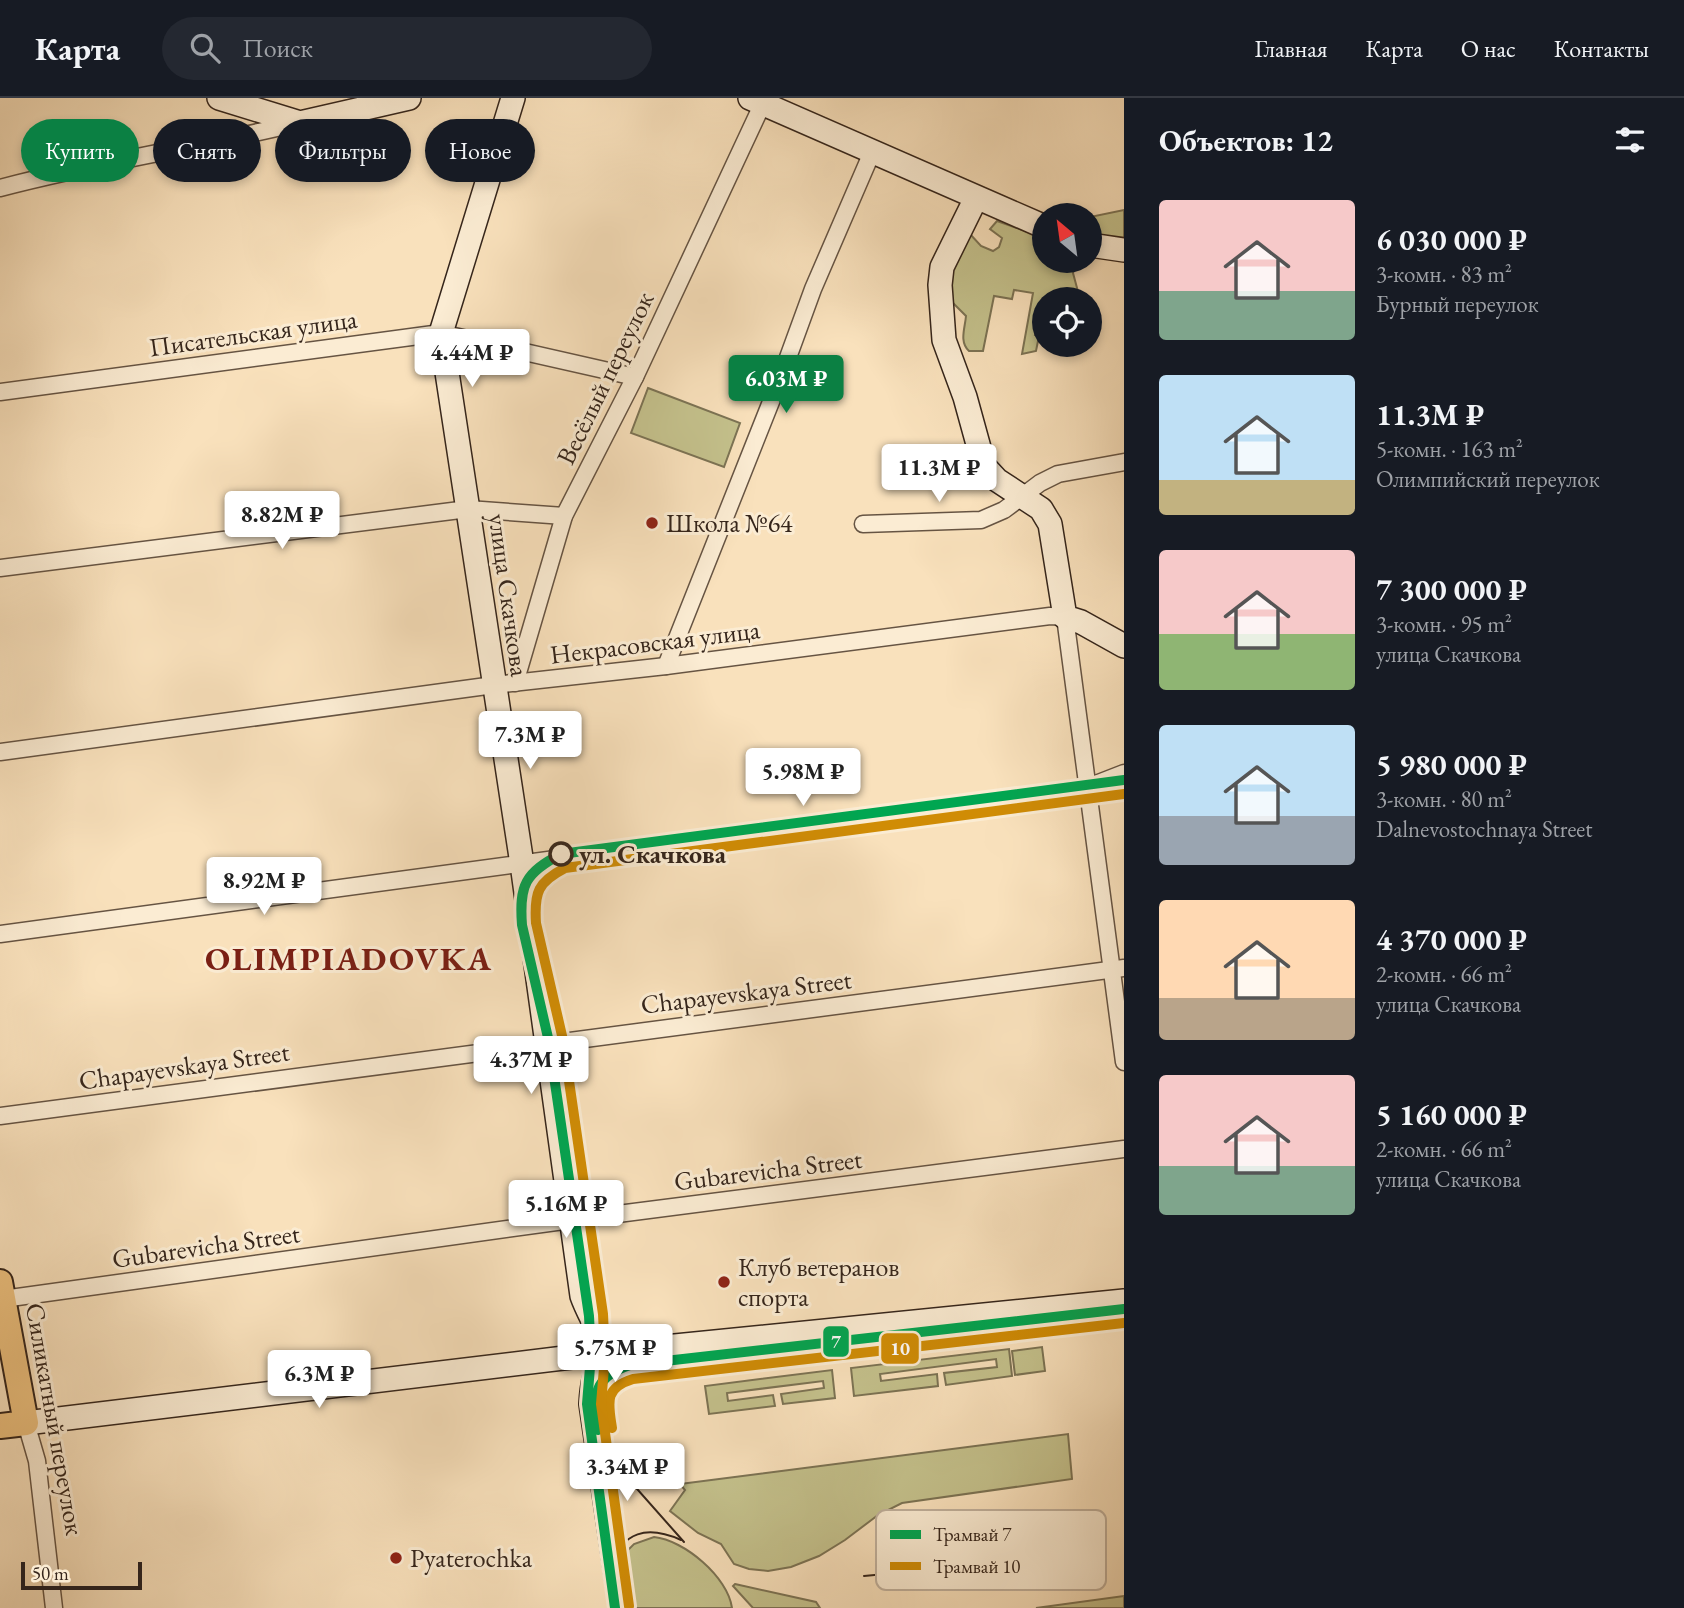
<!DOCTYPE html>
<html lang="ru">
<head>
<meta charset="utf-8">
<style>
	:root { --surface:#171b24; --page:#242831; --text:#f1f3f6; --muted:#9ea1a6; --line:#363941; --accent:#0b8043 }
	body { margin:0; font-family:"EB Garamond",serif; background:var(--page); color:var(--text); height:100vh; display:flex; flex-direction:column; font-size:26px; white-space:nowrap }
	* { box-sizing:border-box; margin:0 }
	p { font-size:23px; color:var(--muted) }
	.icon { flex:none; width:38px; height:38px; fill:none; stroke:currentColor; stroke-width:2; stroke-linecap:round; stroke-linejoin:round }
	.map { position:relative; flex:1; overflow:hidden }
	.sheet { display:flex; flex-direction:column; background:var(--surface); width:560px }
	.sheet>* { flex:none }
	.hud { position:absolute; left:21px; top:21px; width:665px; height:63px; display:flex; gap:14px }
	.needle { width:46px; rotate:331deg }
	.tools { position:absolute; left:1032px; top:105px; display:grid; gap:14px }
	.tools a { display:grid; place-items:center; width:70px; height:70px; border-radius:50%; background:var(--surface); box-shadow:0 4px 10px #0003; font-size:35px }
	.scale { position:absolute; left:21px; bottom:18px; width:121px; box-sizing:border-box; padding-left:7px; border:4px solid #35251b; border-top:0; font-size:19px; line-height:24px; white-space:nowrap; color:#35251b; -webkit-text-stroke:5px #fbecd3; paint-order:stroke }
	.price { position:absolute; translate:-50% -60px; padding:0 16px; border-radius:7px; background:#fff; color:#222; font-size:23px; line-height:46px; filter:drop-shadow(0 2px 4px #0008) }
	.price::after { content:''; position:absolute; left:50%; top:42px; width:21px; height:16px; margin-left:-10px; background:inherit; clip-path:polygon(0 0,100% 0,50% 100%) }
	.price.on { background:var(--accent); color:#fff }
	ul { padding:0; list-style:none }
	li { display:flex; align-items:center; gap:21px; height:175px; padding:0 35px }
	li span { display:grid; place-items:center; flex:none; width:196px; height:140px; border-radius:7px; color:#555 }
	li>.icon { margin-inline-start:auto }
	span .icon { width:84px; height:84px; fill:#fffc; stroke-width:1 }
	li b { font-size:30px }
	h2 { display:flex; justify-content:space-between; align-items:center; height:84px; padding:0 35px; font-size:30px }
	.pill { padding:0 24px; border-radius:32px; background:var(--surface); box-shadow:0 4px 10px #0003; font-size:24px; line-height:63px }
	.pill.on { background:var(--accent); color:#fff }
	header { display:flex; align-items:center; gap:42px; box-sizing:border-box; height:98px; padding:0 35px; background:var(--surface); border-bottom:2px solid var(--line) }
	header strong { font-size:33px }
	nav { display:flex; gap:38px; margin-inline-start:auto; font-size:24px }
	.search { width:490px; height:63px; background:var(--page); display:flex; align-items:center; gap:18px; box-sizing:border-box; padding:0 24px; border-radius:38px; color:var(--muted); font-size:26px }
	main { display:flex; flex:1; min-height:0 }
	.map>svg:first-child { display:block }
	.green { fill:#c4c18c; stroke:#7c7354; stroke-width:2 }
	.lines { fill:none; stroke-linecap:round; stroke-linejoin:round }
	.street-casing { stroke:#665443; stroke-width:19 }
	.secondary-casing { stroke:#35251b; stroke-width:26 }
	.primary-casing { stroke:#35251b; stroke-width:28 }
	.street { stroke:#fbecd3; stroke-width:16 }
	.secondary { stroke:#fbecd3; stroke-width:23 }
	.primary { stroke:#ecc07e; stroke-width:24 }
	.tram { stroke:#35251b; stroke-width:2 }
	.tram-1-casing { stroke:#fbecd3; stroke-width:16 }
	.tram-2-casing { stroke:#fbecd3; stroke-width:16 }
	.tram-1 { stroke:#00a651; stroke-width:10 }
	.tram-2 { stroke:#d08c05; stroke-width:10 }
	.poi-dot { fill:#8f2418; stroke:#fbecd3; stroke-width:2.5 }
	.stop-dot { fill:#fbecd3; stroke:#35251b; stroke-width:3.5 }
	.labels { text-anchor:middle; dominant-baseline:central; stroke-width:6; stroke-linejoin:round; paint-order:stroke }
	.street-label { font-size:26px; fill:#35251b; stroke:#fbecd3 }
	.poi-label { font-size:26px; fill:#35251b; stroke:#fbecd3; text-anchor:start }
	.stop-label { font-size:26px; font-weight:bold; fill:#35251b; stroke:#fbecd3; text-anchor:start }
	.district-label { font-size:33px; font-weight:bold; letter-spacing:2px; fill:#7a1f14; stroke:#fbecd3 }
	.key { fill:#fbecd3; stroke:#c0b09c; stroke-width:2 }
	.key-label { font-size:19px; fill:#35251b }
	.line-badge { stroke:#fbecd3; stroke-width:2.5 }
	.badge-label { font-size:19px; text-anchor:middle; font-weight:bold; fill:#fff }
</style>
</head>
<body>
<header>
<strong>Карта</strong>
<div class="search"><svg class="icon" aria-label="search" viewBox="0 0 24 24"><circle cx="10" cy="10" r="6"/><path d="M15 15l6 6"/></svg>Поиск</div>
<nav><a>Главная</a><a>Карта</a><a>О нас</a><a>Контакты</a></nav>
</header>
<main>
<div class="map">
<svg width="1124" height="1510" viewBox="0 0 1124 1510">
	<rect width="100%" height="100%" fill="#f9e1bc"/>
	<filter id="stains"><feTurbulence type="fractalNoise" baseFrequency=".00286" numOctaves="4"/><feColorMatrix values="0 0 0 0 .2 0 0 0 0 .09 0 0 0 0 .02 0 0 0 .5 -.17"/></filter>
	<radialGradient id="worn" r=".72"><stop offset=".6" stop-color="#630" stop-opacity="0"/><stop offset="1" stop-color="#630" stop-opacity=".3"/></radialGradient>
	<g class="green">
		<polygon points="1124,112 1124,143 1090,141 1090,119"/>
		<path d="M 997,123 L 1045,140 L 1045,163 L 1077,163 L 1073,175 L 1080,201 L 1045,201 L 1045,225 L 1038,222 L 1035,237 L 1039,238 L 1036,253 L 1022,256 L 1033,195 L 1014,192 L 1012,201 L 994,198 L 983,253 L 969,253 C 959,244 965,230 966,218 L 949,201 L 945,180 L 970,136 L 981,148 L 993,153 L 999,149 L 1002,140 L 990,131 Z"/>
		<polygon points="648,290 740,325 724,369 631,335"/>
		<polygon points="1039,1229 1040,1240 848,1262 847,1252"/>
		<polygon points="1042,1249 1045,1273 1015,1277 1012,1253"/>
		<polygon points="1009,1251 1012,1278 946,1287 944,1275 997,1269 996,1261 880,1276 881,1283 937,1276 938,1288 854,1298 851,1270"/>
		<polygon points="831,1253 832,1264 616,1289 614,1279"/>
		<polygon points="832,1272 835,1300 783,1306 781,1296 824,1290 823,1283 727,1295 728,1303 773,1297 775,1308 709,1316 705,1288"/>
		<polygon points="1068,1336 1072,1381 902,1405 878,1417 845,1442 819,1458 791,1469 768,1473 749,1471 734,1466 721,1446 698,1435 670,1413 685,1392 680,1386"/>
		<path d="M 654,1439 C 684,1442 728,1479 732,1510 L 629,1510 L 623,1457 L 634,1446 Z"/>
		<polygon points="735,1486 816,1504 820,1510 753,1510 733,1488"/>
		<polygon points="1124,1498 1124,1510 1036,1510"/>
	</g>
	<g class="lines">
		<defs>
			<g id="street">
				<path d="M 0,90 C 98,64 199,49 298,25"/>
				<polyline points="0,294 441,235 635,279"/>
				<polyline points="863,426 981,422 1004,412 1040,385 1058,376 1124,364"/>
				<polyline points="0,470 468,411 564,418"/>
				<polyline points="666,568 782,276 813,191 873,52"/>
				<polyline points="515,585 564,418 635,279 763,5"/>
				<polyline points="0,654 494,587 666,568 1050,518 1065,519 1124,964"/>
				<polyline points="0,836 1088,689 1124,675"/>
				<polyline points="0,1018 1124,870"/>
				<polyline points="3,1201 571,1122 1124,1051"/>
				<polyline points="26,1325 37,1363 54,1510"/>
			</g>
			<g id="secondary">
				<polyline points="219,0 300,25 409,0"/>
				<path d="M 513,0 L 441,235 L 522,766 L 582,1198 C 589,1218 602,1235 605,1255"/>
				<polyline points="750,0 1045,129"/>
				<polyline points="976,100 942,169 940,187 944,242 965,299 984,368 997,382 1041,411 1050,426 1065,519 1081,524 1124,548"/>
				<polyline points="1090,147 1124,152"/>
				<path d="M 605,1255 C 595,1271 592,1287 591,1306 L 621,1510"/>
				<polyline points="26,1325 605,1255 1124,1203"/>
			</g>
			<polyline id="primary" points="0,1184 26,1325 0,1328"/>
		</defs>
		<use href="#street" class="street-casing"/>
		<use href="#secondary" class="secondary-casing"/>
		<use href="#primary" class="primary-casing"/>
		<use href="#street" class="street"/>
		<use href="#secondary" class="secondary"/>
		<use href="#primary" class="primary"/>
		<g class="tram">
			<path d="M 589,1218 C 596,1240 620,1266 645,1266"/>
			<polyline points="591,1235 594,1305"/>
			<polyline points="740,1256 767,1257 839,1249 1124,1217"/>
			<polyline points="599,1340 607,1357 684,1444"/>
			<path d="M 610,1469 C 623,1433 647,1427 681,1442"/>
			<polyline points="864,1478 938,1471"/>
		</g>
		<defs>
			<g id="tram-1">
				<path d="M 598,1332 C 593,1297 593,1279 630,1267 L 1124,1211"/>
				<path d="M 615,1510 L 587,1306 L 591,1257 L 589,1218 L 549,944 L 522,827 C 519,787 525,775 561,756 L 1124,682"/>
			</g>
			<g id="tram-2">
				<path d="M 612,1330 C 608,1304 604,1290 633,1281 L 1124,1225"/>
				<path d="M 629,1508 L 601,1306 L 605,1258 L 603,1216 L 563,942 L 536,825 C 534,794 538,784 565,770 L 1124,696"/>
			</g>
		</defs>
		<use href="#tram-1" class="tram-1-casing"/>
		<use href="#tram-2" class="tram-2-casing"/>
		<use href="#tram-1" class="tram-1"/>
		<use href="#tram-2" class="tram-2"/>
	</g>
	<g class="poi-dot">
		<circle cx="652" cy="425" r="7"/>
		<circle cx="724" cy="1184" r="7"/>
		<circle cx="396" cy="1460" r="7"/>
	</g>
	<circle class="stop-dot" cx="561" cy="756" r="11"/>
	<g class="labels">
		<g class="street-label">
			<text transform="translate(253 235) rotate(-8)">Писательская улица</text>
			<text transform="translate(605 280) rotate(-64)">Весёлый переулок</text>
			<text transform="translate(509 497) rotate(82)">улица Скачкова</text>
			<text transform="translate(655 544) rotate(-7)">Некрасовская улица</text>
			<text transform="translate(746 894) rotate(-7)">Chapayevskaya Street</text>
			<text transform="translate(184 968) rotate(-8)">Chapayevskaya Street</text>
			<text transform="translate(768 1072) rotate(-7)">Gubarevicha Street</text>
			<text transform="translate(206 1148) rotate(-8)">Gubarevicha Street</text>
			<text transform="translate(55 1321) rotate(80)">Силикатный переулок</text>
		</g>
		<g class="poi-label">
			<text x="666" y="425">Школа №64</text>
			<text x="738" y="1169">Клуб ветеранов<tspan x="738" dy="30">спорта</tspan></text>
			<text x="410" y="1460">Pyaterochka</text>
		</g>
		<g class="stop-label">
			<text x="579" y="756">ул. Скачкова</text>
		</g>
		<g class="district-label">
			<text x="349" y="860">OLIMPIADOVKA</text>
		</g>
	</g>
	<rect x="876" y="1412" width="230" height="80" rx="10" class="key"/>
	<rect x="890" y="1432" width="31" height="9" fill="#00a651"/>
	<rect x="890" y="1464" width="31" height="8" fill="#d08c05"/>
	<g class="key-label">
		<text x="933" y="1443">Трамвай 7</text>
		<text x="933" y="1475">Трамвай 10</text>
	</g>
	<g class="line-badge">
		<rect x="822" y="1227" width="28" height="33" rx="7" fill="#00a651"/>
		<rect x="880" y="1234" width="40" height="33" rx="7" fill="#d08c05"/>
	</g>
	<g class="badge-label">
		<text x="836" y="1250">7</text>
		<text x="900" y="1257">10</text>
	</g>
	<rect width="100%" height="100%" filter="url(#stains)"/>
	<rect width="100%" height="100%" fill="url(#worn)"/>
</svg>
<div class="tools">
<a><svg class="needle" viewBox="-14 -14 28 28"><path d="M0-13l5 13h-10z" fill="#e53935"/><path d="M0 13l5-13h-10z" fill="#9ea1a6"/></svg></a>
<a><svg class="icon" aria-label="locate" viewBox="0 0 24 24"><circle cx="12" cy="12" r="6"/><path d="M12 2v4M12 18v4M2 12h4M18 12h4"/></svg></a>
</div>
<div class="scale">50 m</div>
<b class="price" style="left:472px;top:291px">4.44M ₽</b>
<b class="price on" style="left:786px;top:317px">6.03M ₽</b>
<b class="price" style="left:939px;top:406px">11.3M ₽</b>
<b class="price" style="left:282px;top:453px">8.82M ₽</b>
<b class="price" style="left:530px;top:673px">7.3M ₽</b>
<b class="price" style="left:803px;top:710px">5.98M ₽</b>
<b class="price" style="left:264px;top:819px">8.92M ₽</b>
<b class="price" style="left:531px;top:998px">4.37M ₽</b>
<b class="price" style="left:566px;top:1142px">5.16M ₽</b>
<b class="price" style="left:615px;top:1286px">5.75M ₽</b>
<b class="price" style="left:319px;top:1312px">6.3M ₽</b>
<b class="price" style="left:627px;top:1405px">3.34M ₽</b>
<div class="hud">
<a class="pill on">Купить</a>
<a class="pill">Снять</a>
<a class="pill">Фильтры</a>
<a class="pill">Новое</a>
</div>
</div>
<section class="sheet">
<h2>Объектов: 12<svg class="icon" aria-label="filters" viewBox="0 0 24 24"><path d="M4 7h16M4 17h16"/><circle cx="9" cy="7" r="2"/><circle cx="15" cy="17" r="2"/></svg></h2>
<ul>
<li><span style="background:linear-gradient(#f6c9c9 65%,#7fa58c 0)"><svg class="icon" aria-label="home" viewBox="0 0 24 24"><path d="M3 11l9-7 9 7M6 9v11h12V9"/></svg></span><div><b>6 030 000 ₽</b><p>3-комн. · 83 m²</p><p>Бурный переулок</p></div></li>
<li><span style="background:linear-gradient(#bfe0f5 75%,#c2b280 0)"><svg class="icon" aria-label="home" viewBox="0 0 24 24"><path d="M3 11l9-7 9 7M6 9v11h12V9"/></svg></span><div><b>11.3M ₽</b><p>5-комн. · 163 m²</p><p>Олимпийский переулок</p></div></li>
<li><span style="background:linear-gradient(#f6c9c9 60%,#8fb573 0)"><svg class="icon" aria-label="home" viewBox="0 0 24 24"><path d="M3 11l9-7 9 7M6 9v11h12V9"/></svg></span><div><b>7 300 000 ₽</b><p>3-комн. · 95 m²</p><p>улица Скачкова</p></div></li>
<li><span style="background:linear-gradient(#bfe0f5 65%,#9aa5b1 0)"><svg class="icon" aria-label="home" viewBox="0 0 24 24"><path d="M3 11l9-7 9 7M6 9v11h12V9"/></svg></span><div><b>5 980 000 ₽</b><p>3-комн. · 80 m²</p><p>Dalnevostochnaya Street</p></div></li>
<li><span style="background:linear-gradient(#ffd9b3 70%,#b9a48a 0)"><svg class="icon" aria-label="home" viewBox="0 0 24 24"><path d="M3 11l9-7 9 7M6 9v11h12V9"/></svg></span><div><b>4 370 000 ₽</b><p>2-комн. · 66 m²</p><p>улица Скачкова</p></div></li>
<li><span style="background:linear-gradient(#f6c9c9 65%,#7fa58c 0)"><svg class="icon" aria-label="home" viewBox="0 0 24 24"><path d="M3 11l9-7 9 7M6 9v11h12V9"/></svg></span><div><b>5 160 000 ₽</b><p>2-комн. · 66 m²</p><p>улица Скачкова</p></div></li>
</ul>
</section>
</main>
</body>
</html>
